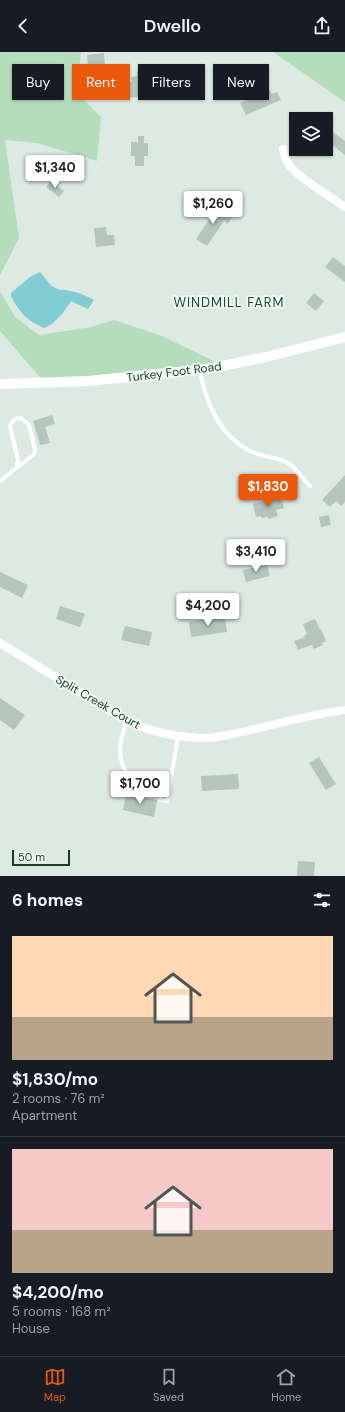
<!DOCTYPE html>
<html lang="en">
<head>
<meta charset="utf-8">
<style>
	:root { --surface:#171b24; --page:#20242c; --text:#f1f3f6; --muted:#9ea1a6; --line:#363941; --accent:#ea580c }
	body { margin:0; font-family:"DM Sans",sans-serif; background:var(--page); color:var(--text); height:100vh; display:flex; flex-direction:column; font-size:15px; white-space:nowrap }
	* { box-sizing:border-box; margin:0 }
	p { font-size:13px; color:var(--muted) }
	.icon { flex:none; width:22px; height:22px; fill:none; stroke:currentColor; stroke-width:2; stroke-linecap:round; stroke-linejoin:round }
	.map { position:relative; height:824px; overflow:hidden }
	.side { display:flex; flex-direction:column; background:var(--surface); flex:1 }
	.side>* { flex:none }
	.top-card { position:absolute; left:12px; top:12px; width:321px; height:36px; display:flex; gap:8px }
	.buttons { position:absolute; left:289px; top:60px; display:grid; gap:8px }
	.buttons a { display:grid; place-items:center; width:44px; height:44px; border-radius:0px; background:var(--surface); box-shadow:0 1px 3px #0004; font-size:20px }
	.scale { position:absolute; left:12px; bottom:10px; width:58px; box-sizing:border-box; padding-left:4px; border:2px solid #1e3a30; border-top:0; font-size:11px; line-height:14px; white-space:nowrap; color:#1e3a30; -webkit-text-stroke:3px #eef7f1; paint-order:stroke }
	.price { position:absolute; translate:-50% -34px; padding:0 9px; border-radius:4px; background:#fff; color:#222; font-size:13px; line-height:26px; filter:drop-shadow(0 1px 2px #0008) }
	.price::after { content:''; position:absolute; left:50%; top:24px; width:12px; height:9px; margin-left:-6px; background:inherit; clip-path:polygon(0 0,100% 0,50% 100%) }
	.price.active { background:var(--accent); color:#fff }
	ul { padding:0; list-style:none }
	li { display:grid; align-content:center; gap:8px; height:212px; padding:0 12px }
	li+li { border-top:1px solid var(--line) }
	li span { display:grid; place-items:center; height:124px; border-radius:0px; color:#555 }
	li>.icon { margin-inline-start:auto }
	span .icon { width:72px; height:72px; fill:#fffc; stroke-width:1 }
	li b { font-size:17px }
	h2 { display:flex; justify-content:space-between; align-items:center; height:48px; padding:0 12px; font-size:17px }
	.chip { padding:0 14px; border-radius:0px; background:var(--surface); box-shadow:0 1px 3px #0004; font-size:14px; line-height:36px }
	.chip.active { background:var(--accent); color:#fff }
	header { display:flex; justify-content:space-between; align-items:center; height:52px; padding:0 12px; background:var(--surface); font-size:18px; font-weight:600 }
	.dock { display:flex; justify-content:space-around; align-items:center; height:56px; border-top:1px solid var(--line); background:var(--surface); font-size:11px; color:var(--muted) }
	.dock a { display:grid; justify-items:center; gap:2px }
	.dock .active { color:var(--accent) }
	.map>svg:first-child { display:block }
	.green { fill:#b5ddbc }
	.water { fill:#82ccd3 }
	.building { fill:#b3c5bc }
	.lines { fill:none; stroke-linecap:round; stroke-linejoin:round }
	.service { stroke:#fff; stroke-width:4 }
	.minor { stroke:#fff; stroke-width:8 }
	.tertiary { stroke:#fff; stroke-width:10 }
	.labels { text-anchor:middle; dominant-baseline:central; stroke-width:4; stroke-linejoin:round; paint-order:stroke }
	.street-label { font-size:12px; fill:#1e3a30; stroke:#eef7f1 }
	.neighbourhood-label { font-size:13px; letter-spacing:1px; fill:#1a4c3c; stroke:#eef7f1 }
</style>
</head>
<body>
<header><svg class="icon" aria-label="back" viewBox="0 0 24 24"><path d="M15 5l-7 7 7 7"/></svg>Dwello<svg class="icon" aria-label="share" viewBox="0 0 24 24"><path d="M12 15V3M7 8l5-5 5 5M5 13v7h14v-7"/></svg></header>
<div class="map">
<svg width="345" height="824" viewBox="0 0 345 824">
	<rect width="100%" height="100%" fill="#ddeae3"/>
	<g class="green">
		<polygon points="0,0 81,0 77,41 101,65 97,109 37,91 5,88 19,186 0,223"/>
		<polygon points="273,0 345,0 345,50"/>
		<polygon points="0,239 15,265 39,283 91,275 114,268 162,284 224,314 44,330 0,279"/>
	</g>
	<path class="water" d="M 40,220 C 45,225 48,231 52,234 C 58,239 64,237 70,239 C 78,240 87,244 94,248 L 88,257 L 71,249 L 63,261 L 52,272 L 44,276 C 26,268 20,261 11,244 L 11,241 L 30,225 Z"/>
	<g class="building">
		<polygon points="104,1 105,14 88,16 87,3"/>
		<polygon points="146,19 146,37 150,37 150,44 126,46 125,37 128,37 128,30 132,30 131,25 137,24 137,20"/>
		<polygon points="269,37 272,42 277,40 281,48 246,63 240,51 249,47 246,42 254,39 255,43"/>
		<polygon points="333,80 345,89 345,103 327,89"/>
		<polygon points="138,84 144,84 144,91 148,91 148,104 144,104 144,114 135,114 135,104 131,104 131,90 138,90"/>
		<polygon points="51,129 64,139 59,145 46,135"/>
		<polygon points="213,152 232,166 228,172 224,169 207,194 196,187 213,162 209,159"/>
		<polygon points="106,175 107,183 114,183 115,193 96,195 94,176"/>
		<polygon points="333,205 345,214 345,230 325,215"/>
		<polygon points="314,241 324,249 316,259 306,251"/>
		<polygon points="52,363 55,372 45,375 50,391 40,393 33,369"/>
		<polygon points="345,423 345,450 341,454 336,449 330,455 322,448"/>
		<polygon points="281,445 284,456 276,458 278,464 268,467 268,465 261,466 261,464 256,465 253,452"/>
		<polygon points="329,463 331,473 321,475 319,465"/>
		<polygon points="267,513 270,524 246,530 243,518"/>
		<polygon points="0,520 28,533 22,546 0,535"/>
		<polygon points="60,554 85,562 80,575 56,567"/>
		<polygon points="225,564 227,580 191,585 189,570"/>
		<polygon points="315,567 320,578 321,577 326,589 322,591 323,593 314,597 312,593 298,598 294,589 305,585 304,584 307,582 303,572"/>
		<polygon points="125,574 152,580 149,594 121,588"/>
		<polygon points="0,646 25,663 14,678 0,668"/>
		<polygon points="319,705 336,732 326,738 309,711"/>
		<polygon points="238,722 239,737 202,739 201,724"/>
		<polygon points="126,742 157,748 154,765 123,758"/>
		<polygon points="298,809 315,810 314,824 297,824"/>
	</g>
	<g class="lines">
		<g class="service">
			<path d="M 200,318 C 205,349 219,382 248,398 C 259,405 274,404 286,410 C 295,414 303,427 310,434"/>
			<path d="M 0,429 L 34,402 L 35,398 L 29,373 L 21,366 C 15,366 12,368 10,374 L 18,408 L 17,415"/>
			<path d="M 127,669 C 118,692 116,707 131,728 L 156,733 L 161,741 L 160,748 L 167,749 L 178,685"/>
		</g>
		<g class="minor">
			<path d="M 283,97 C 284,103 286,109 290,114 C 301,128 330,144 345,155"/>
			<path d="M 0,591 L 127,669 C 149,679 173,685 198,686 C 217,687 236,681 255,677 C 285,670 315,662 345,658"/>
		</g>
		<polyline class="tertiary" points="0,332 88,329 207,317 266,305 345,285"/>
	</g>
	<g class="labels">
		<g class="street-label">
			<text transform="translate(174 320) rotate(-7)">Turkey Foot Road</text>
			<text transform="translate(98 650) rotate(30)">Split Creek Court</text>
		</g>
		<g class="neighbourhood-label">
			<text x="229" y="250">WINDMILL FARM</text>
		</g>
	</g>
</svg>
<div class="buttons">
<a><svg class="icon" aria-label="layers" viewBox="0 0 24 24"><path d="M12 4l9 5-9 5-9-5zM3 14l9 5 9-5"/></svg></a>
</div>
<div class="scale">50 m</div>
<b class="price" style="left:55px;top:137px">$1,340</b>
<b class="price" style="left:213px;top:173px">$1,260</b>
<b class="price active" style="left:268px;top:456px">$1,830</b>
<b class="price" style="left:256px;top:521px">$3,410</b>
<b class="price" style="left:208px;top:575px">$4,200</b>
<b class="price" style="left:140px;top:753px">$1,700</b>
<div class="top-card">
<a class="chip">Buy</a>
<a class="chip active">Rent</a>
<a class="chip">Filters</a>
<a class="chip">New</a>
</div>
</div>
<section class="side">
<h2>6 homes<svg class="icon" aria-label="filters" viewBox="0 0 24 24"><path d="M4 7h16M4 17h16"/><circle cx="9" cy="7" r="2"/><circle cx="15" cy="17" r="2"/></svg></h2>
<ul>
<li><span style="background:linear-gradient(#ffd9b3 65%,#b9a48a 0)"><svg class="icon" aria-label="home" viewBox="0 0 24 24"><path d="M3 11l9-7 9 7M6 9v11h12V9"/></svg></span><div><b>$1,830/mo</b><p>2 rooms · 76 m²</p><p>Apartment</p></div></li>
<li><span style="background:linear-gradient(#f6c9c9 65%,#b9a48a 0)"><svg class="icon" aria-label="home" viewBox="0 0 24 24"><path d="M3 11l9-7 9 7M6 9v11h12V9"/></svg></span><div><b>$4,200/mo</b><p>5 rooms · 168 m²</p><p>House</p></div></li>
</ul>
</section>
<nav class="dock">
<a class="active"><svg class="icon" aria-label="map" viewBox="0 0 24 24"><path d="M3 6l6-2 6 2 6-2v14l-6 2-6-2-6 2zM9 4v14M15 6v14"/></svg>Map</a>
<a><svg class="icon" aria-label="saved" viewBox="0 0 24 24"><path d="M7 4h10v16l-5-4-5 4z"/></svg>Saved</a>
<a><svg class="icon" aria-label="home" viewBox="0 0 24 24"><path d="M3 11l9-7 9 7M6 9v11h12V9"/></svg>Home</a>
</nav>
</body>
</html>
